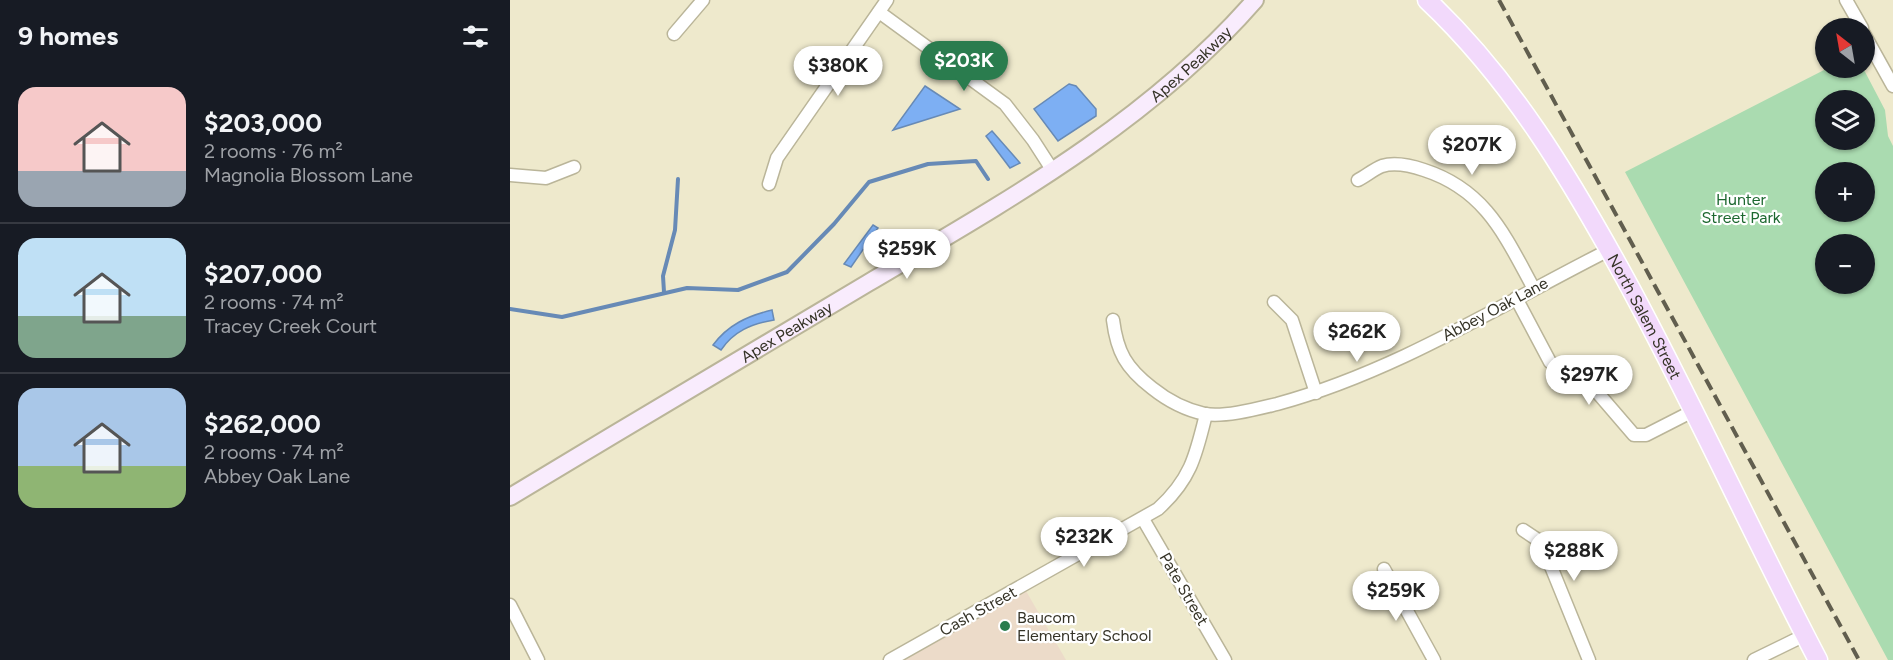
<!DOCTYPE html>
<html lang="en">
<head>
<meta charset="utf-8">
<style>
	:root { --surface:#171b24; --page:#242831; --text:#f1f3f6; --muted:#9ea1a6; --line:#363941; --accent:#2a7c4e }
	body { margin:0; font-family:Figtree,sans-serif; background:var(--page); color:var(--text); height:100vh; display:flex; flex-direction:column; font-size:22px; white-space:nowrap }
	* { box-sizing:border-box; margin:0 }
	p { font-size:20px; color:var(--muted) }
	.icon { flex:none; width:33px; height:33px; fill:none; stroke:currentColor; stroke-width:2; stroke-linecap:round; stroke-linejoin:round }
	.map { position:relative; flex:1; overflow:hidden }
	.side { display:flex; flex-direction:column; background:var(--surface); width:510px }
	.side>* { flex:none }
	.needle { width:39px; rotate:329deg }
	.tools { position:absolute; left:1305px; top:18px; display:grid; gap:12px }
	.tools a { display:grid; place-items:center; width:60px; height:60px; border-radius:50%; background:var(--surface); box-shadow:0 2px 4px #0004; font-size:30px }
	.price { position:absolute; translate:-50% -51px; padding:0 14px; border-radius:21px; background:#fff; color:#222; font-size:20px; line-height:39px; filter:drop-shadow(0 2px 3px #0008) }
	.price::after { content:''; position:absolute; left:50%; top:36px; width:18px; height:14px; margin-left:-9px; background:inherit; clip-path:polygon(0 0,100% 0,50% 100%) }
	.price.selected { background:var(--accent); color:#fff }
	ul { padding:0; list-style:none }
	li { display:flex; align-items:center; gap:18px; height:150px; padding:0 18px }
	li+li { border-top:2px solid var(--line) }
	li span { display:grid; place-items:center; flex:none; width:168px; height:120px; border-radius:18px; color:#555 }
	li>.icon { margin-inline-start:auto }
	span .icon { width:72px; height:72px; fill:#fffc; stroke-width:1 }
	li b { font-size:26px }
	h2 { display:flex; justify-content:space-between; align-items:center; height:72px; padding:0 18px; font-size:26px }
	main { display:flex; flex:1; min-height:0 }
	.map>svg:first-child { display:block }
	.education { fill:#ecdbc9 }
	.green { fill:#aadbb0; fill-rule:evenodd }
	.water { fill:#7daff3; stroke:#678ab6; stroke-width:1.5 }
	.lines { fill:none; stroke-linecap:round; stroke-linejoin:round }
	.stream { stroke:#678ab6; stroke-width:4 }
	.street-casing { stroke:#bab599; stroke-width:15 }
	.secondary-casing { stroke:#bab599; stroke-width:20 }
	.primary-casing { stroke:#fff; stroke-width:21 }
	.street { stroke:#fff; stroke-width:12 }
	.secondary { stroke:#f9ecfd; stroke-width:16 }
	.primary { stroke:#f2d9fb; stroke-width:18 }
	.rail { stroke:#615e4e; stroke-width:4; stroke-dasharray:12 6; stroke-linecap:butt }
	.poi-dot { fill:#2a7c4e; stroke:#fff; stroke-width:2 }
	.labels { text-anchor:middle; dominant-baseline:central; stroke-width:4.5; stroke-linejoin:round; paint-order:stroke }
	.street-label { font-size:16px; fill:#353327; stroke:#fff }
	.park-label { font-size:16px; fill:#1d6830; stroke:#fff }
	.poi-label { font-size:16px; fill:#353327; stroke:#fff; text-anchor:start }
</style>
</head>
<body>
<main>
<section class="side">
<h2>9 homes<svg class="icon" aria-label="filters" viewBox="0 0 24 24"><path d="M4 7h16M4 17h16"/><circle cx="9" cy="7" r="2"/><circle cx="15" cy="17" r="2"/></svg></h2>
<ul>
<li><span style="background:linear-gradient(#f6c9c9 70%,#9aa5b1 0)"><svg class="icon" aria-label="home" viewBox="0 0 24 24"><path d="M3 11l9-7 9 7M6 9v11h12V9"/></svg></span><div><b>$203,000</b><p>2 rooms · 76 m²</p><p>Magnolia Blossom Lane</p></div></li>
<li><span style="background:linear-gradient(#bfe0f5 65%,#7fa58c 0)"><svg class="icon" aria-label="home" viewBox="0 0 24 24"><path d="M3 11l9-7 9 7M6 9v11h12V9"/></svg></span><div><b>$207,000</b><p>2 rooms · 74 m²</p><p>Tracey Creek Court</p></div></li>
<li><span style="background:linear-gradient(#a9c7e8 65%,#8fb573 0)"><svg class="icon" aria-label="home" viewBox="0 0 24 24"><path d="M3 11l9-7 9 7M6 9v11h12V9"/></svg></span><div><b>$262,000</b><p>2 rooms · 74 m²</p><p>Abbey Oak Lane</p></div></li>
</ul>
</section>
<div class="map">
<svg width="1383" height="660" viewBox="0 0 1383 660">
	<rect width="100%" height="100%" fill="#eee9cc"/>
	<polygon class="education" points="516,591 556,660 393,660"/>
	<path class="green" d="M 1318,68 L 1353,68 L 1375,110 L 1378,136 L 1383,146 L 1383,660 L 1378,660 L 1115,172 ZM 1354,100 L 1354,140 L 1316,140 L 1316,100 ZM 1316,172 L 1354,172 L 1354,212 L 1316,212 ZM 1316,244 L 1354,244 L 1354,284 L 1316,284 Z"/>
	<g class="water">
		<polygon points="559,84 566,86 586,109 586,116 548,141 524,109"/>
		<polygon points="415,86 450,109 383,130"/>
		<polygon points="482,131 510,163 500,168 476,136"/>
		<polygon points="363,225 368,228 341,267 334,264"/>
		<path d="M 262,310 L 264,320 C 241,324 224,331 211,350 L 203,345 C 218,325 237,316 262,310 Z"/>
	</g>
	<g class="lines">
		<g class="stream">
			<polyline points="154,292 153,276 165,230 168,179"/>
			<polyline points="0,309 52,317 177,288 228,290 277,272 324,224 359,182 418,164 466,161 478,179"/>
		</g>
		<defs>
			<g id="street">
				<polyline points="1336,0 1352,28"/>
				<polyline points="369,12 495,104 523,140 543,171"/>
				<polyline points="164,34 193,0"/>
				<polyline points="1354,34 1383,86"/>
				<polyline points="0,175 36,178 64,167"/>
				<path d="M 848,180 C 856,176 864,169 872,166 C 885,162 902,166 914,170 C 976,190 995,236 1024,289"/>
				<polyline points="259,184 267,158 377,0"/>
				<polyline points="1006,298 1040,362 1087,392 1124,435 1136,435 1185,410"/>
				<polyline points="764,302 782,320 806,393"/>
				<path d="M 603,320 C 607,352 616,368 642,388 C 657,400 676,410 695,414 C 716,417 746,409 767,404 C 885,372 990,305 1099,250"/>
				<polyline points="633,519 715,660"/>
				<polyline points="1013,530 1028,540 1040,564 1079,660"/>
				<polyline points="874,569 924,660"/>
				<polyline points="0,605 28,660"/>
				<path d="M 380,660 L 648,509 C 681,479 686,455 696,414"/>
				<polyline points="1244,660 1295,635"/>
			</g>
			<g id="secondary">
				<path id="s1" d="M 0,497 C 119,425 239,354 358,283 C 495,202 639,122 745,0"/>
			</g>
			<g id="primary">
				<path id="s2" d="M 917,0 C 1002,80 1060,178 1116,280 C 1184,405 1242,534 1308,660"/>
			</g>
		</defs>
		<use href="#street" class="street-casing"/>
		<use href="#secondary" class="secondary-casing"/>
		<use href="#primary" class="primary-casing"/>
		<use href="#street" class="street"/>
		<use href="#secondary" class="secondary"/>
		<use href="#primary" class="primary"/>
		<polyline class="rail" points="989,0 1349,660"/>
	</g>
	<circle class="poi-dot" cx="495" cy="626" r="6"/>
	<g class="labels">
		<g class="street-label">
			<text stroke="none"><textPath href="#s1" startOffset="808">Apex Peakway</textPath></text>
			<text transform="translate(985 309) rotate(-28)">Abbey Oak Lane</text>
			<text stroke="none"><textPath href="#s2" startOffset="386">North Salem Street</textPath></text>
			<text stroke="none"><textPath href="#s1" startOffset="322">Apex Peakway</textPath></text>
			<text transform="translate(674 589) rotate(60)">Pate Street</text>
			<text transform="translate(468 611) rotate(-29)">Cash Street</text>
		</g>
		<g class="park-label">
			<text x="1231" y="199">Hunter<tspan x="1231" dy="18">Street Park</tspan></text>
		</g>
		<g class="poi-label">
			<text x="507" y="617">Baucom<tspan x="507" dy="18">Elementary School</tspan></text>
		</g>
	</g>
</svg>
<div class="tools">
<a><svg class="needle" viewBox="-14 -14 28 28"><path d="M0-13l5 13h-10z" fill="#e53935"/><path d="M0 13l5-13h-10z" fill="#9ea1a6"/></svg></a>
<a><svg class="icon" aria-label="layers" viewBox="0 0 24 24"><path d="M12 4l9 5-9 5-9-5zM3 14l9 5 9-5"/></svg></a>
<a>+</a>
<a>−</a>
</div>
<b class="price selected" style="left:454px;top:92px">$203K</b>
<b class="price" style="left:328px;top:97px">$380K</b>
<b class="price" style="left:962px;top:176px">$207K</b>
<b class="price" style="left:397px;top:280px">$259K</b>
<b class="price" style="left:847px;top:363px">$262K</b>
<b class="price" style="left:1079px;top:406px">$297K</b>
<b class="price" style="left:574px;top:568px">$232K</b>
<b class="price" style="left:1064px;top:582px">$288K</b>
<b class="price" style="left:886px;top:622px">$259K</b>
</div>
</main>
</body>
</html>
